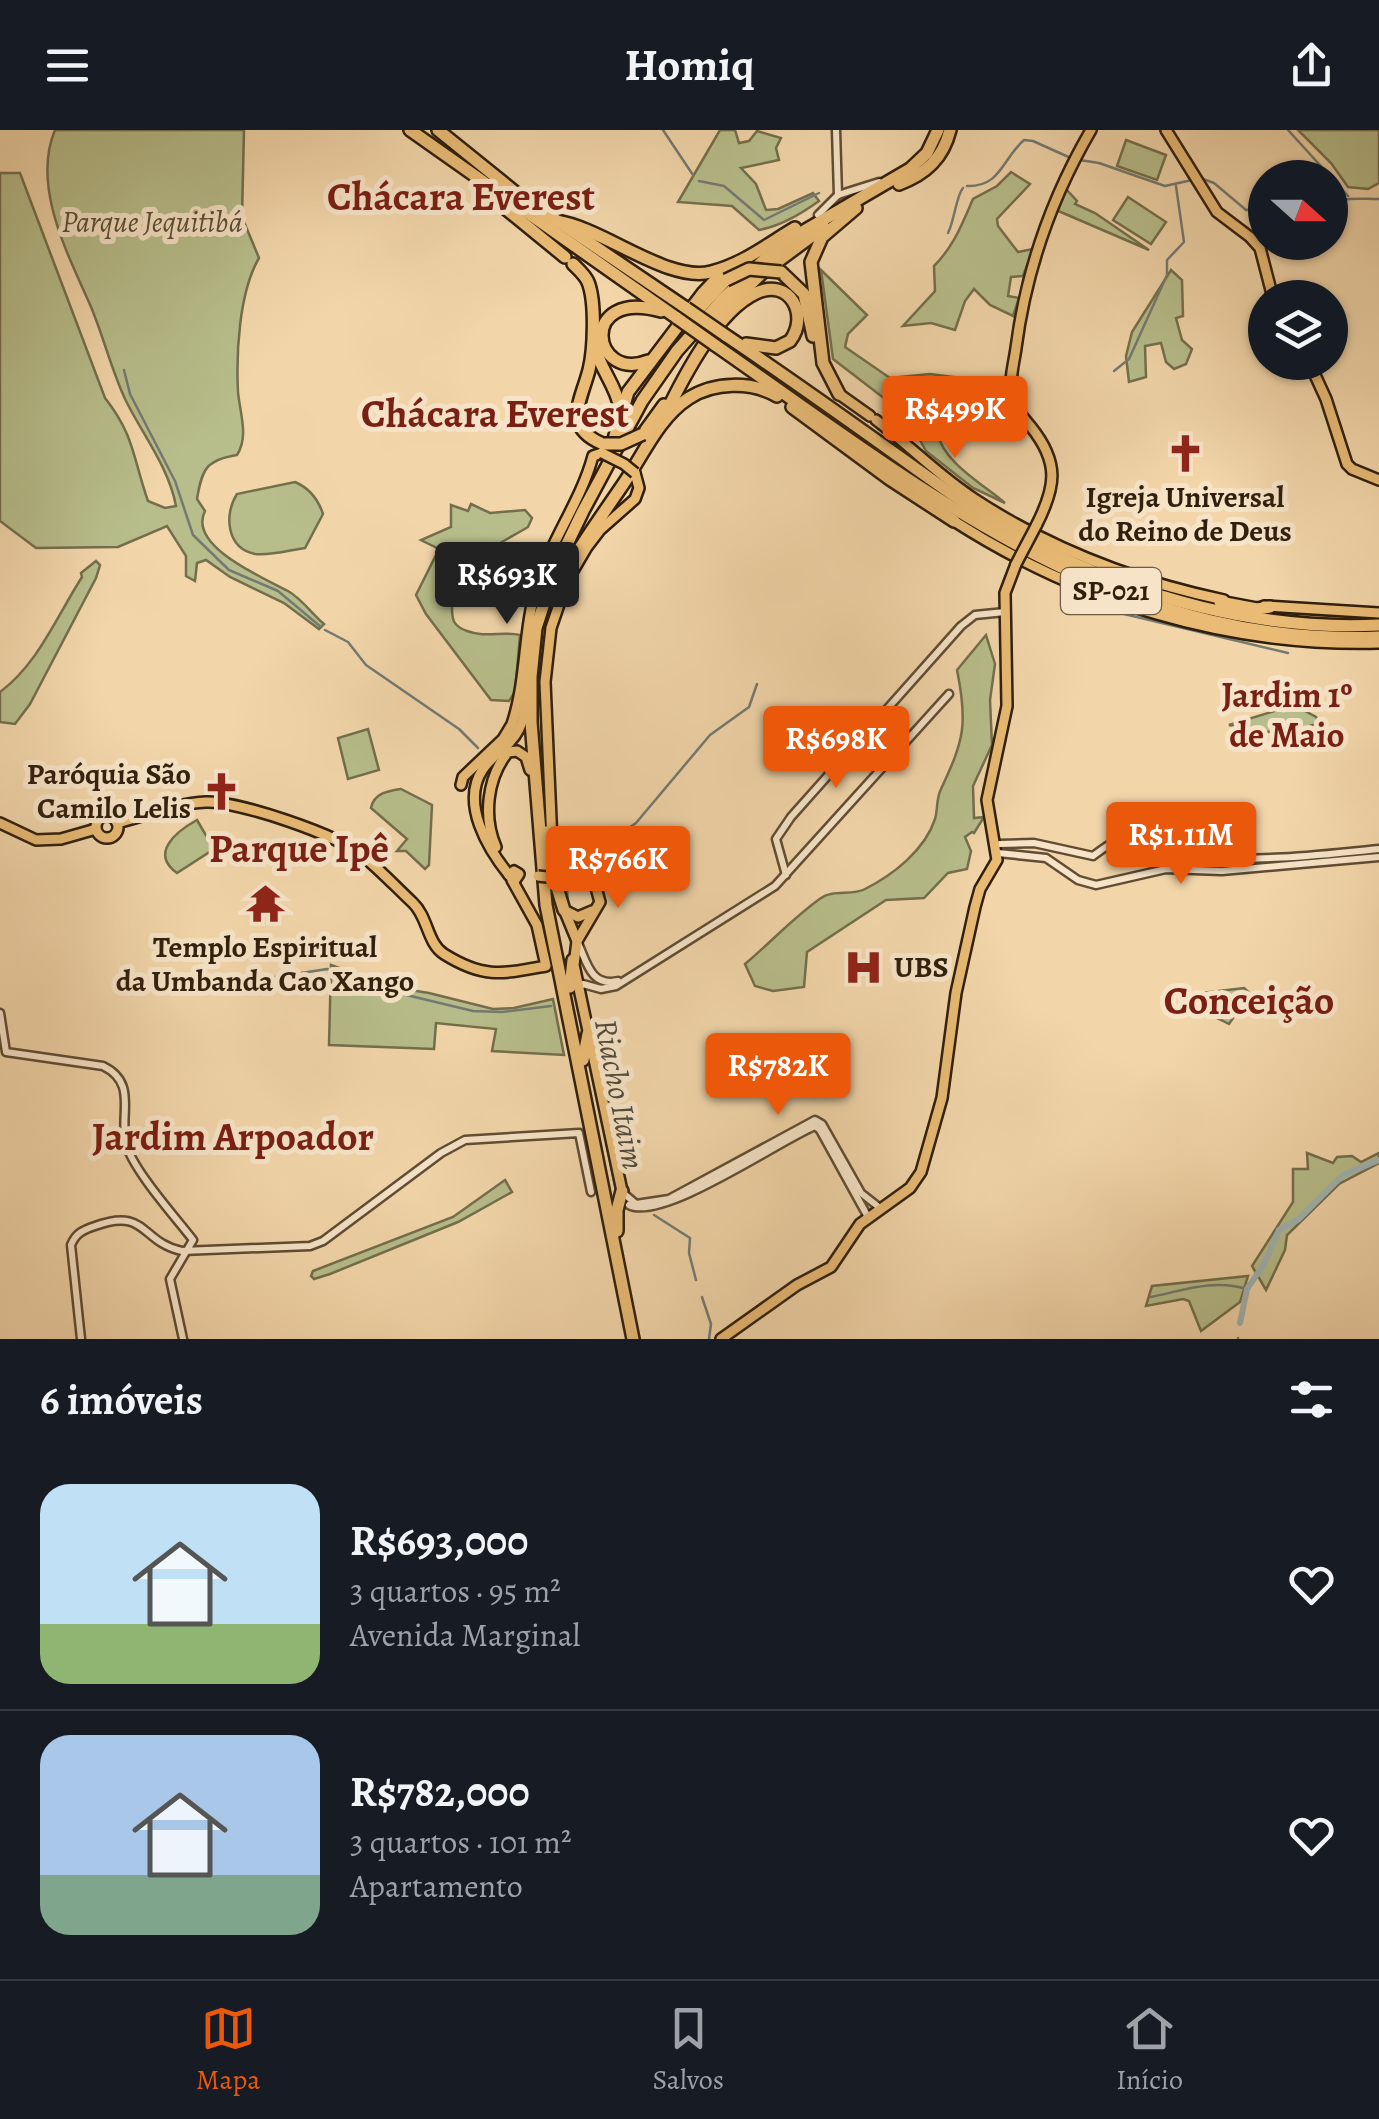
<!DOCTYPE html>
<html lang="pt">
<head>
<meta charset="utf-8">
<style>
	:root { --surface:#171b24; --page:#242831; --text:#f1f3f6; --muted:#9ea1a6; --line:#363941; --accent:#ea580c }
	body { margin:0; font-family:Alegreya,serif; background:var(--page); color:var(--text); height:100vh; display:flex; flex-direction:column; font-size:38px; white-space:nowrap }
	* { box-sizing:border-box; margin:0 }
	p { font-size:32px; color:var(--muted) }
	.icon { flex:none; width:55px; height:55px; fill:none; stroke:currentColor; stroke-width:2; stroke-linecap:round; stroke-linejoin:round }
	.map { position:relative; height:1209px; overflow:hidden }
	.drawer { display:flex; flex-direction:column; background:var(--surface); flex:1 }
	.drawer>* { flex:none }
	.needle { width:65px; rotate:111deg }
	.buttons { position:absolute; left:1248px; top:30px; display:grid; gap:20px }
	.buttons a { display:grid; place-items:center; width:100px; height:100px; border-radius:50%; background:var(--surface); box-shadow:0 2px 8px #0004; font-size:50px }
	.price { position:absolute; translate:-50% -85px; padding:0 22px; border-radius:10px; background:var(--accent); color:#fff; font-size:32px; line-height:65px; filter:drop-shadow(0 2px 5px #0008) }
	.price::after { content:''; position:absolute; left:50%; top:60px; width:30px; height:22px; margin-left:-15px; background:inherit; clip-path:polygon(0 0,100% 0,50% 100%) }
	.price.selected { background:#222; color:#fff }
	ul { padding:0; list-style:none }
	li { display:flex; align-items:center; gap:30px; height:250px; padding:0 40px }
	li+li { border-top:2px solid var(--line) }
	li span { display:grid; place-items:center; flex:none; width:280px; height:200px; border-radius:30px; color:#555 }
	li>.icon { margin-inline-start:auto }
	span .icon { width:120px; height:120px; fill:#fffc; stroke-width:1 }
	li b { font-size:42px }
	h2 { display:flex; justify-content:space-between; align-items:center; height:120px; padding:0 40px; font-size:42px }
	header { display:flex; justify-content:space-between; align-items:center; height:130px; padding:0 40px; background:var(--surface); font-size:45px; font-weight:700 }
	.tab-bar { display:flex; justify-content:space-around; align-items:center; height:140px; border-top:2px solid var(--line); background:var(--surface); font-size:28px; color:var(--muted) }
	.tab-bar a { display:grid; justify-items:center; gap:5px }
	.tab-bar .selected { color:var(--accent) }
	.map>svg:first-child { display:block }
	.green { fill:#b7be8b; stroke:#746e4c; stroke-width:2.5 }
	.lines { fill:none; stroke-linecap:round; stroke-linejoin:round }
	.stream { stroke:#747a72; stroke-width:2.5 }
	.river { stroke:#a1b6b5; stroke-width:6 }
	.minor-casing { stroke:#604d34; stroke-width:11 }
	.major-casing { stroke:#301f0d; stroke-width:14 }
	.highway-casing { stroke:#301f0d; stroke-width:16 }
	.minor { stroke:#f7e4c8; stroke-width:6 }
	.major { stroke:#e9bb75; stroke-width:9 }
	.highway { stroke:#e9bb75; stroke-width:11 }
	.major-bridge-casing { stroke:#301f0d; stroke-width:14; stroke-linecap:butt }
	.highway-bridge-casing { stroke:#301f0d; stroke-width:16; stroke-linecap:butt }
	.major-bridge { stroke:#e9bb75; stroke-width:9 }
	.highway-bridge { stroke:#e9bb75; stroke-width:11 }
	.labels { text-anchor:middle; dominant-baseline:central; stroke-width:10; stroke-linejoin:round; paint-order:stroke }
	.shield { fill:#f7e4c8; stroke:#6c5a45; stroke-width:2.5 }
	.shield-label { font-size:28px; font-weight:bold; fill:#301f0d }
	.park-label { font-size:30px; font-style:italic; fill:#584f33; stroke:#f7e4c8 }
	.poi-label { font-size:30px; font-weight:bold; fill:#301f0d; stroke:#f7e4c8 }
	.water-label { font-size:32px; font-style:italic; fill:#524c3f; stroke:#f7e4c8 }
	.quarter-label { font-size:35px; font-weight:bold; fill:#7a1f14; stroke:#f7e4c8 }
	.district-label { font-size:40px; font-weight:bold; fill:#7a1f14; stroke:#f7e4c8 }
</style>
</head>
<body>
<header><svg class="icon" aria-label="menu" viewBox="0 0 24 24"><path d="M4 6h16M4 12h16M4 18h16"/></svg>Homiq<svg class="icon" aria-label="share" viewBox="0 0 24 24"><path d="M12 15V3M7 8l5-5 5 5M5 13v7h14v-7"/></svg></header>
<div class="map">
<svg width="1379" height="1209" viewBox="0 0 1379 1209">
	<rect width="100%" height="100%" fill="#f2d6aa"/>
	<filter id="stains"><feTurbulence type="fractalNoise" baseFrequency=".002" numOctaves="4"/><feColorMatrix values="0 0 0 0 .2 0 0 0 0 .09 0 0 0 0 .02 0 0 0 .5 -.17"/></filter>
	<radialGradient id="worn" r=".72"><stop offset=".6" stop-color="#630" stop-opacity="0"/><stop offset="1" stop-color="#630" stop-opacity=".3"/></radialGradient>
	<g class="green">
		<path d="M 55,0 L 244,0 L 242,87 L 259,128 C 239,162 236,224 238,262 C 240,284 249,306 237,325 C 206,330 202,339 197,369 L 205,381 C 187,416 264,448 288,461 C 302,469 312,484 324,494 L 319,499 L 284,473 L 230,447 L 206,430 L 197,433 L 195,451 L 186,446 L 186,426 L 167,396 L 118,417 L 36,418 L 0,391 L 0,43 L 20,43 L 105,268 C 135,306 133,329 148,371 L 165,378 L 176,376 C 169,338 143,305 126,271 C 112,242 104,208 91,177 C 69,126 31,57 55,0 Z"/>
		<path d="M 720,0 L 735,0 L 739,13 L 749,11 L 757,1 L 781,8 L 776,18 L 779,30 L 741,38 L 756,54 L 766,80 L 778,79 L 813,63 L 819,71 C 801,84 781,96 759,100 L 732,76 L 678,72 Z"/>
		<polygon points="1298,0 1379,0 1379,53 1368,59 1348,57 1331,33"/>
		<polygon points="1126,10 1166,25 1157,50 1117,36"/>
		<path d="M 1011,42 L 1030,54 L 997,89 L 998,96 L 1018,122 L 1033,119 L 1023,146 L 1011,147 L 1008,166 L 1019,168 L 1013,186 L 990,175 L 974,159 L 965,171 L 955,200 L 931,193 L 903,196 L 935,161 L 934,136 C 954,116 962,94 973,69 L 997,56 Z"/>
		<polygon points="1065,58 1077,71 1075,74 1095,83 1149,120 1056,80"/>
		<polygon points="1128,67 1166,92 1151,114 1113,90"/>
		<path d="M 821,140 L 867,185 L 848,204 L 845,217 L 890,248 L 930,244 L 969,249 L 963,270 L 974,282 L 938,304 C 943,332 984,355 1005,373 L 973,358 L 926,321 L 906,285 L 833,229 Z"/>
		<polygon points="1171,140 1182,150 1183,186 1176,188 1182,210 1192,219 1186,234 1174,239 1166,232 1161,213 1145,216 1146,247 1129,252 1126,226 1132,202"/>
		<path d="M 295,352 C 309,358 318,369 323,384 L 305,418 C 290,420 270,426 255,424 C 226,418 224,384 237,364 Z"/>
		<path d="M 471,374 L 490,383 L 525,380 L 532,388 L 528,397 C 497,416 449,434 452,477 C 452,490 453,496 467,501 C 485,508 503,501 520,505 L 515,562 L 509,571 L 491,570 L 426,484 L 416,465 L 439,419 L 421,410 L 451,397 L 451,375 L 468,381 Z"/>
		<path d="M 96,431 L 100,435 L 96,448 L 30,574 L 15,594 L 0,592 L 0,562 C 38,534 57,486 82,447 L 81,443 Z"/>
		<path d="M 986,505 L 995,534 L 990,570 L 992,615 L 973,656 L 974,688 L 984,687 L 974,703 L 972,702 L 965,707 L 971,721 L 967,739 L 948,743 L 924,768 L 886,770 L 807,822 L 804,857 L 773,861 L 755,856 L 745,834 C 770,813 794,787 821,768 C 833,759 852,766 865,759 C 893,745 925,720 935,689 C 938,679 936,669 941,659 C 964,610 968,594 957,540 Z"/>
		<polygon points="1294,575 1316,587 1320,593 1281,604 1229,595"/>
		<polygon points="368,599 379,640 348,649 338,608"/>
		<path d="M 401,659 L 432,675 L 429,735 L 425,739 L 406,721 L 397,721 L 407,709 L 371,678 C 374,663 388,661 401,659 Z"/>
		<path d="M 197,690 L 214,719 L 177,743 C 149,723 177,701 197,690 Z"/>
		<polygon points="331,835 391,857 429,863 493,879 514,878 553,869 564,925 492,921 496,899 436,893 434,919 329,915"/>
		<polygon points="1244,858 1261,874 1254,884 1240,878 1229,894 1203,881 1193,869 1194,864"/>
		<polygon points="1307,1023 1333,1033 1337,1027 1352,1026 1361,1032 1379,1023 1379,1033 1339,1054 1287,1105 1285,1120 1266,1160 1252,1136 1293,1072 1293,1039 1308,1039"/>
		<polygon points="505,1050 512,1062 458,1092 330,1144 314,1149 311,1146 313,1141 453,1087"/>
		<polygon points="1248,1146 1240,1172 1201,1201 1189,1171 1183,1169 1146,1176 1152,1156"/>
	</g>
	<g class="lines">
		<g class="stream">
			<polyline points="663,0 693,45"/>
			<polyline points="1288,0 1348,66"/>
			<polyline points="1203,49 1214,53 1246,80 1265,78"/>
			<polyline points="699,51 724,56 764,90 819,63"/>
			<path d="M 967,56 C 1001,57 1002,29 1024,10 L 1033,11 L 1073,29 L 1099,33 L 1165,56 L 1192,50"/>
			<path d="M 1330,73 C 1349,67 1359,69 1379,69"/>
			<path d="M 948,103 C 955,89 956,66 963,58"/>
			<polyline points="124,240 130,264 175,351 193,405 229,440 278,461 321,497"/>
			<polyline points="1114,241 1129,229 1167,145 1167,130 1184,112 1176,56"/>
			<polyline points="1124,484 1288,523"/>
			<polyline points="325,500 348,512 366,535 459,599 478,618"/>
			<polyline points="589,725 636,693 710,605 749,577 757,554"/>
			<polyline points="567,759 568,773"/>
			<polyline points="205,858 327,839 394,862 473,881 502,882 551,876"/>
			<polyline points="597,966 616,1061"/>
			<polyline points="654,1085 690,1108 689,1123 696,1150"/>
			<polyline points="702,1167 711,1194 709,1209"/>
			<path d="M 1151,1167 C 1185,1160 1213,1149 1247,1159"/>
			<polyline points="1238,1209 1238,1208"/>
		</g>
		<polyline class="river" points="1240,1193 1247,1159 1264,1134 1279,1100 1299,1089 1343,1045 1379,1030"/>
		<defs>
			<g id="minor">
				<polyline points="836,0 838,65"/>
				<polyline points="838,65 879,52"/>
				<polyline points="818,85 838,65"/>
				<path d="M 1000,714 L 1034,713 L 1093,726 C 1109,714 1122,704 1142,704 C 1166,704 1177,725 1199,727 C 1259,732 1319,725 1379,719"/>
				<polyline points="998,723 1046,728 1078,750 1096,755 1166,739 1222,741 1379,727"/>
				<polyline points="786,745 776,709 791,687 961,496 975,485 1005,482"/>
				<path d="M 578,813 C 587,833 591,857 618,851"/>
				<polyline points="578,859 583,854 601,859 616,856 775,756 949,564"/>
				<path d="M 0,883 L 6,922 L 103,936 C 138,953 119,984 126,1013 C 131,1038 177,1089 193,1110 L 170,1149 L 183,1209"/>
				<polyline points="622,1062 636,1074 669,1069 815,990 822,994 861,1063 880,1078"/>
				<path d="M 629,1075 C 662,1092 777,1012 815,996 L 820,1000 L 868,1087"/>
				<path d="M 81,1209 L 71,1115 C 76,1103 83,1100 95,1096 C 147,1077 140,1112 182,1121 L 310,1116 L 323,1111 L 441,1023 L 465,1010 L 579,1003 L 591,1062"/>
			</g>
			<g id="major">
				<polyline points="1166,0 1217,82 1250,107 1260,118 1273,168"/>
				<polyline points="1309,232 1326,269 1347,334 1352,339 1379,350"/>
				<polyline points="839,264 870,286"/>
				<path d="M 876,290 C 909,315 938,345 973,368 C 1050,419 1134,451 1224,470"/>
				<path d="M 954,391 C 1082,473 1227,517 1379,513"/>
				<path d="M 1036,396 C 1056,357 1060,333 1031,297 C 1023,287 1013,277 1012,264 C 1009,249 1014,233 1016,218 C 1026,141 1052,67 1091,0"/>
				<polyline points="1264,476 1379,483"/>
				<path d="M 461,655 L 463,647 L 503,609 L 512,594 C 527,549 523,500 537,455 C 551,410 581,371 593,326 L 602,323"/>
				<circle cx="107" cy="697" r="11"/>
				<polyline points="0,693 36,710 61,709 96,699"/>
				<path d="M 117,693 C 145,686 177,673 206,672 C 238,671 339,705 363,726 C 380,740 396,757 413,773 C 428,787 427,813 444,824 C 484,849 502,844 546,836 L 537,795 L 512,750"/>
				<path d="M 496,717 C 483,687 487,648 508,622 L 517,621 L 526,627 L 530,640"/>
				<polygon points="514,741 519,744 515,750 509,745"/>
				<polygon points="589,744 593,749 589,752 586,748"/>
				<path d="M 509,745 C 488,719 460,673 483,639 C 493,624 510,617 519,599 C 526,585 525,568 526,553"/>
				<polyline points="593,746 591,736 583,725 559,721 552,712 545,552 551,498 567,451 587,417 600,400 635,369 639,358 635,343"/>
				<polyline points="593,747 600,772 577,811 574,835 622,1061"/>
				<polyline points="564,780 578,787 592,781"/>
				<polyline points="565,782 577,811"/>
				<polyline points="721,1209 797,1155 831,1137 860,1094 910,1058 921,1042 942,968 956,863 975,777 980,759 997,730 987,670 1007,576 1005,463 1016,434"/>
			</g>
			<g id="highway">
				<polyline points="410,0 677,188"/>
				<polyline points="438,0 516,63 686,178"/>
				<path d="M 899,54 C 926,44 943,28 950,0"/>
				<polyline points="489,65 565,127"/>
				<path d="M 556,91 C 604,98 667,153 711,142 C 741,135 768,114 795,98"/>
				<path d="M 573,134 C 579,140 585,145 588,152 C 596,172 594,220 589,240 C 581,271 562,297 603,314"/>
				<polyline points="781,142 804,164 813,206"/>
				<polyline points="698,180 726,150"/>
				<polyline points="712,192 762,143 824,97"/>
				<path d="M 725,205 C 782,243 838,283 894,323 C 939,355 984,389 1034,414 C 1138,468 1261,501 1379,495"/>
				<path d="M 715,215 C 921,358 1113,518 1379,507"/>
				<path d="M 595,217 C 600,239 616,255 620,278"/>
				<path d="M 648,231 C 592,253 577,158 661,181"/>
				<polyline points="839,264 823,233 811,132 822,107 856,78"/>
				<polyline points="792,277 891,350 954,391"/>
				<path d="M 665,285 C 683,248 717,181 756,163 C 789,147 810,185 790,211 L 776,218 L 746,214"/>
				<polyline points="643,304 664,275"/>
				<polyline points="614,309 628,262 703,163 726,139"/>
				<path d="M 553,463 C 573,425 599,390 624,353 C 643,325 659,287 689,268 C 714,252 751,251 777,266"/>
				<polyline points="1220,472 1257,479 1270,477"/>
				<polyline points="546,702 550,744"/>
				<polyline points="552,741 564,780"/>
				<polyline points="570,857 573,830"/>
				<polyline points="583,930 588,904"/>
				<polyline points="617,1101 617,1080 622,1061"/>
				<polyline points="633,1209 546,775 531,592 531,547 536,498 555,439 583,381 642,271 677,221 723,169 766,128 804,101 910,39 927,23 938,0"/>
			</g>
		</defs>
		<use href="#minor" class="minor-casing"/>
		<use href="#major" class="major-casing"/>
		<use href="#highway" class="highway-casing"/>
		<use href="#minor" class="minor"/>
		<use href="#major" class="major"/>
		<use href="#highway" class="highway"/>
		<defs>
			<g id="major-bridge">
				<polyline points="602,323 624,334 635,343"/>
				<polyline points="1016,434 1036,396"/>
				<polyline points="538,746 575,750"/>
			</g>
			<g id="highway-bridge">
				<polyline points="726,150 749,139 781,142"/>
				<polyline points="686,178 725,205"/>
				<polyline points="677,188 715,215"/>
				<polyline points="603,314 621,314 643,304"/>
			</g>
		</defs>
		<use href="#major-bridge" class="major-bridge-casing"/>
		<use href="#highway-bridge" class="highway-bridge-casing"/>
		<use href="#major-bridge" class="major-bridge"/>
		<use href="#highway-bridge" class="highway-bridge"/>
	</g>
	<defs>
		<symbol id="church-bare" viewBox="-9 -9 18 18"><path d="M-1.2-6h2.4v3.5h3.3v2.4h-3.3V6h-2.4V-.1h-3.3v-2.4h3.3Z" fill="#8f2418" stroke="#f7e4c8" stroke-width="2.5" paint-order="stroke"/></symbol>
		<symbol id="temple-bare" viewBox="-9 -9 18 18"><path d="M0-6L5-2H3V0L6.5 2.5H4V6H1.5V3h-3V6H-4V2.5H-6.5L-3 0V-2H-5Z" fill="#8f2418" stroke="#f7e4c8" stroke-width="2.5" paint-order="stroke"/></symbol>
		<symbol id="hospital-bare" viewBox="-9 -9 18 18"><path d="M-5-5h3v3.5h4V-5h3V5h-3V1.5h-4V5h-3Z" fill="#8f2418" stroke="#f7e4c8" stroke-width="2.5" paint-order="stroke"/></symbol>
	</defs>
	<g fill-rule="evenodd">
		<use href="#church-bare" x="1158" y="296" width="55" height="55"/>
		<use href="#church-bare" x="194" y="634" width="55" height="55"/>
		<use href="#temple-bare" x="238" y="746" width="55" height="55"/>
		<use href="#hospital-bare" x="836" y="810" width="55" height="55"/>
	</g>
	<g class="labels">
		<rect class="shield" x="1061" y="438" width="100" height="46" rx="8"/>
		<g class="shield-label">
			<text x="1111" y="461">SP-021</text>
		</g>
		<g class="park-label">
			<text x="152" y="92">Parque Jequitibá</text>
		</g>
		<g class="poi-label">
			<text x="1185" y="367">Igreja Universal<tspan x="1185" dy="34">do Reino de Deus</tspan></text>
			<text x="191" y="644" text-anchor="end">Paróquia São<tspan x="191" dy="34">Camilo Lelis</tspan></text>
			<text x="265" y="817">Templo Espiritual<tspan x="265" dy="34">da Umbanda Cao Xango</tspan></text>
			<text x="894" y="837" text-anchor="start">UBS</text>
		</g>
		<g class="water-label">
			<text transform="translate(620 964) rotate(79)">Riacho Itaim</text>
		</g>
		<g class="quarter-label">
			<text x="1287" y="565">Jardim 1º<tspan x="1287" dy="40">de Maio</tspan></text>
		</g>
		<g class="district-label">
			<text x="461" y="66">Chácara Everest</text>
			<text x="495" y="283">Chácara Everest</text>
			<text x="299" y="718">Parque Ipê</text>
			<text x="1249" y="870">Conceição</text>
			<text x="233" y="1006">Jardim Arpoador</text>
		</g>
	</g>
	<rect width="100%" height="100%" filter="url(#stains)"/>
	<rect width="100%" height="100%" fill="url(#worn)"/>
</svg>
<div class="buttons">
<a><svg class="needle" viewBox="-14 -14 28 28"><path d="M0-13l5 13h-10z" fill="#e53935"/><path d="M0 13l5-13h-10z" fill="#9ea1a6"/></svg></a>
<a><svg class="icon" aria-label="layers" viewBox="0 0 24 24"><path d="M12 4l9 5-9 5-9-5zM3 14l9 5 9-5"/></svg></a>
</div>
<b class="price" style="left:955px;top:331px">R$499K</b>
<b class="price selected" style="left:507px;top:497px">R$693K</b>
<b class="price" style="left:836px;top:661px">R$698K</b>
<b class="price" style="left:1181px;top:757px">R$1.11M</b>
<b class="price" style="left:618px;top:781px">R$766K</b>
<b class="price" style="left:778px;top:988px">R$782K</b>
</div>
<section class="drawer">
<h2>6 imóveis<svg class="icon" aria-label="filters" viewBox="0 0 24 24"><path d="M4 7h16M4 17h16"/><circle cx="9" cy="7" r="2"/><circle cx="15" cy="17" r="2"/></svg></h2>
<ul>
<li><span style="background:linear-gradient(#bfe0f5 70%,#8fb573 0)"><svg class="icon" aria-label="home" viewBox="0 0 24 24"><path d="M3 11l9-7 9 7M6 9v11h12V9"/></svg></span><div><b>R$693,000</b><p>3 quartos · 95 m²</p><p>Avenida Marginal</p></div><svg class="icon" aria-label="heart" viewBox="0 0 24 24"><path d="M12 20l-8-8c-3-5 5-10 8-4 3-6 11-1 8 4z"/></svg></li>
<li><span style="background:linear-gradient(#a9c7e8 70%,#7fa58c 0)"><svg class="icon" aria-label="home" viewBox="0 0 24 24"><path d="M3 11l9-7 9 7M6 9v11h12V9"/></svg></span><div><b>R$782,000</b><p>3 quartos · 101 m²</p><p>Apartamento</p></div><svg class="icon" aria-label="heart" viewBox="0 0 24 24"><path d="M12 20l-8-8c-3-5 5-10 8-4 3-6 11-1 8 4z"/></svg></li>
</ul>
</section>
<nav class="tab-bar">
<a class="selected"><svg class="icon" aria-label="map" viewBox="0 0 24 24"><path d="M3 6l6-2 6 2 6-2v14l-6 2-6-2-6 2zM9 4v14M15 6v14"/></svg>Mapa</a>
<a><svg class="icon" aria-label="saved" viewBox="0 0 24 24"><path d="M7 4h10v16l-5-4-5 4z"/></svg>Salvos</a>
<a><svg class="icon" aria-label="home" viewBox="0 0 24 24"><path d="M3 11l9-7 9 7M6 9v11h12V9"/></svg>Início</a>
</nav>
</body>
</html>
